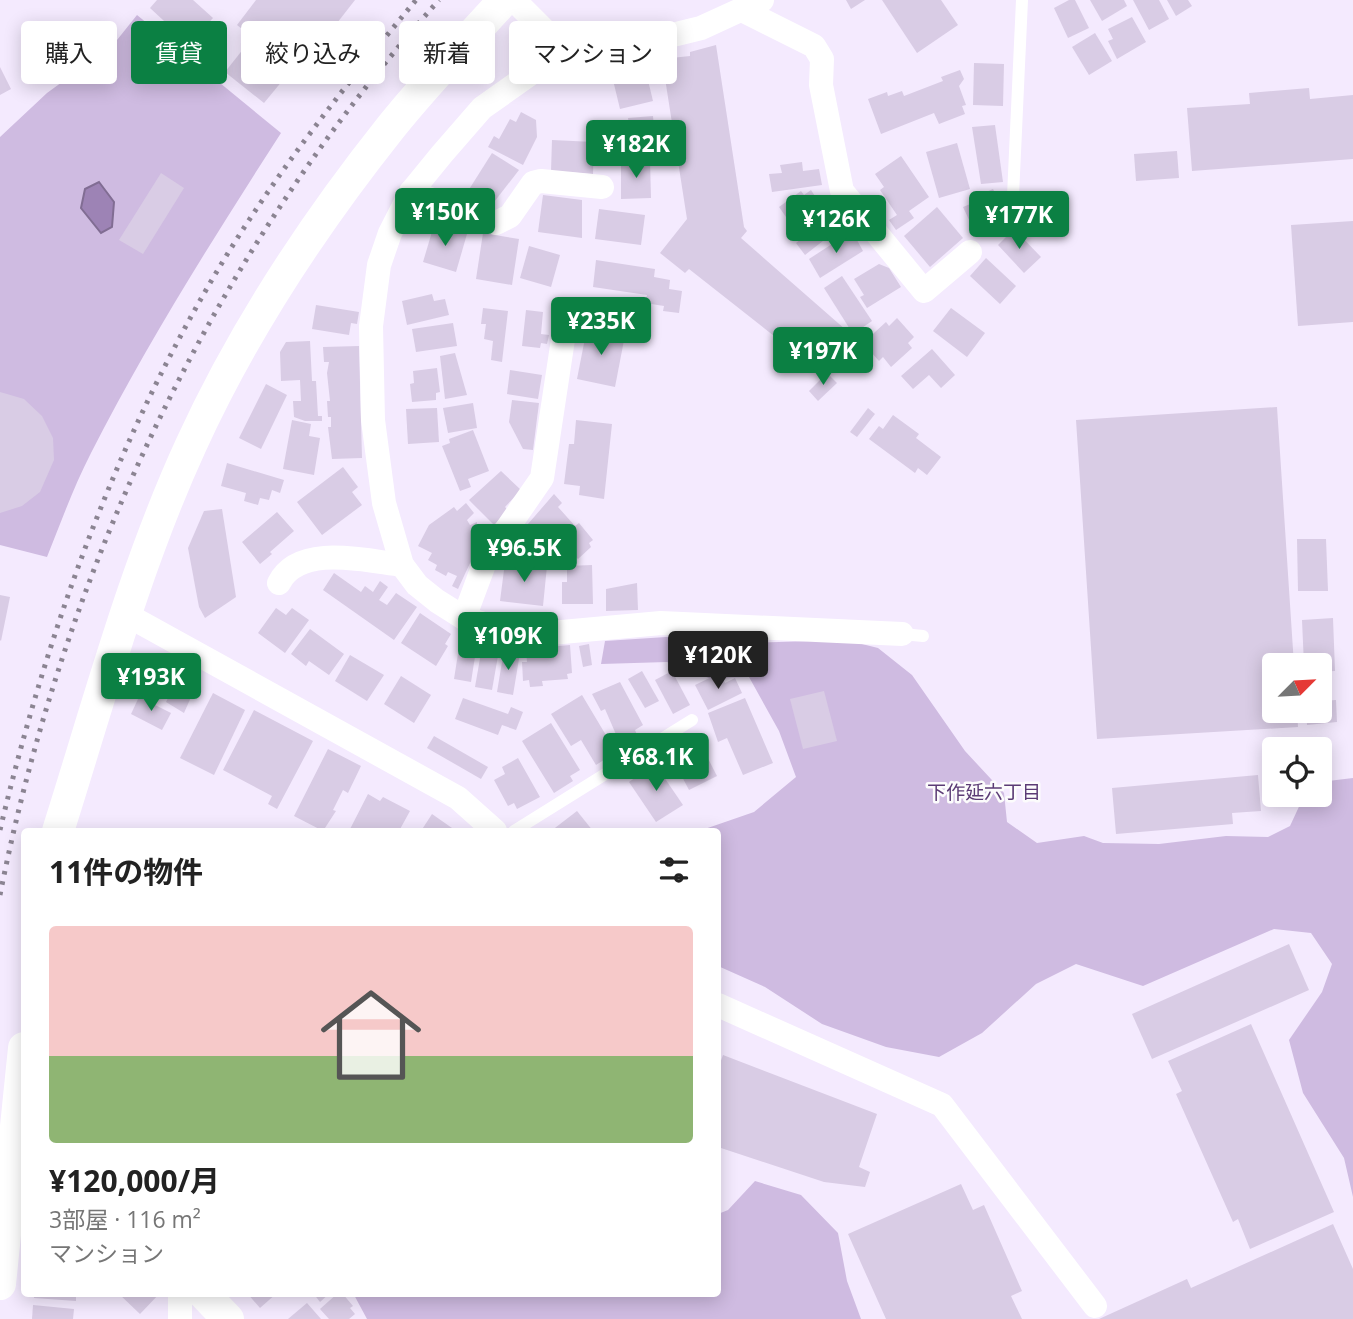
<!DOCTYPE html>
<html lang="ja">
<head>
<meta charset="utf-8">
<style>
	:root { --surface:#fff; --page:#f2f2f2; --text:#222; --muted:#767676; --line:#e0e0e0; --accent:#0b8043 }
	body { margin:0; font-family:"Open Sans","Noto Sans JP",sans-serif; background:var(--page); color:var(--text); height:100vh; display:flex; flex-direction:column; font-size:26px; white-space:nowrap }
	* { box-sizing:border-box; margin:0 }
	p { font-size:23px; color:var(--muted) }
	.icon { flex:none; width:38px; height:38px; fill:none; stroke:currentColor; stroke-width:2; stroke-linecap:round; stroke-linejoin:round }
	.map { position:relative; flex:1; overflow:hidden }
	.details { position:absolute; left:21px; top:828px; width:700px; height:469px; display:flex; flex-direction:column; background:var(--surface); border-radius:7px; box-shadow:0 4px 18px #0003 }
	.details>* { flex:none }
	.top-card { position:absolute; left:21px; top:21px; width:700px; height:63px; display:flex; gap:14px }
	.needle { width:46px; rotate:66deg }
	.tools { position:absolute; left:1262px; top:653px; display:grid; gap:14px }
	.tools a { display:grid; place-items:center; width:70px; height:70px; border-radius:7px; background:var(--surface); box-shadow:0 4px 18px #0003; font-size:35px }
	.price { position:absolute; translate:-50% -60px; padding:0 16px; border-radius:7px; background:var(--accent); color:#fff; font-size:23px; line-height:46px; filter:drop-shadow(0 2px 4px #0008) }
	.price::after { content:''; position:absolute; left:50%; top:42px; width:21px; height:16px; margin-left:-10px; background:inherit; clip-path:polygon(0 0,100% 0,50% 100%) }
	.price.selected { background:#222; color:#fff }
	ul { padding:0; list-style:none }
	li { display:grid; align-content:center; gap:14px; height:371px; padding:0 28px }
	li+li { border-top:2px solid var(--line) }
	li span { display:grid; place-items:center; height:217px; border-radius:7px; color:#555 }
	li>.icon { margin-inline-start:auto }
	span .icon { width:126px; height:126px; fill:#fffc; stroke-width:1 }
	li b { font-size:30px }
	h2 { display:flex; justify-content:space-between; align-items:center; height:84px; padding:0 28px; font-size:30px }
	.chip { padding:0 24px; border-radius:7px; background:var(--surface); box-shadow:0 4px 18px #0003; font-size:24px; line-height:63px }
	.chip.selected { background:var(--accent); color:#fff }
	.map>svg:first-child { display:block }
	.green { fill:#cfbbe1 }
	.water { fill:#9d83b5; stroke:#816d93; stroke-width:2 }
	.building { fill:#d9cce5 }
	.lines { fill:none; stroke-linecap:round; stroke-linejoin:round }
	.service { stroke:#fff; stroke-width:12 }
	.minor { stroke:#fff; stroke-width:24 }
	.tertiary { stroke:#fff; stroke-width:32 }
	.rail { stroke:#8b8492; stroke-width:5; stroke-dasharray:3.5 7; stroke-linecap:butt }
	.labels { text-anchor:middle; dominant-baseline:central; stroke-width:5; stroke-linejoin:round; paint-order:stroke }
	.neighbourhood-label { font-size:19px; fill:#5b3b75; stroke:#fcfcfc }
</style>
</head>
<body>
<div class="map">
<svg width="1353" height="1319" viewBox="0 0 1353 1319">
	<rect width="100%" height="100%" fill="#f4eafe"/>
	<g class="green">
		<path d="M 137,15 L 281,133 C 214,237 147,343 91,453 C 74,486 61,522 47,557 L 0,545 L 0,137 L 47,93 L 113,45 Z"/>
		<polygon points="666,637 747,643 846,640 878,648 912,675 965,751 1004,793 1007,822 1037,843 1084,836 1103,843 1159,844 1226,836 1268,837 1290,826 1303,798 1306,795 1320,794 1320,782 1353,778 1353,1197 1344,1158 1303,1093 1289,1040 1322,992 1332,964 1311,933 1274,929 1143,986 1076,964 1036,984 982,1033 939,1057 886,1047 822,1024 765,987 718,966 718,831 699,831 754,812 796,777 779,731 749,677 709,678 667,662 601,664 605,641"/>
		<polygon points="755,1181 801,1195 838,1233 847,1281 861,1319 367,1319 353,1293 718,1293 718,1214 728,1210"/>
	</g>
	<polygon class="water" points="99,182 114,202 112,227 101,233 81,208 85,189"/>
	<g class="building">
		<polygon points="157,0 193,0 213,18 189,44 150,8"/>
		<polygon points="256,0 355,0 298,73 237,25"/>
		<polygon points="846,0 865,0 851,9"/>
		<polygon points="882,0 941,0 958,25 917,53"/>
		<polygon points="1069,0 1075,0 1089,28 1068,38 1054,8"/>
		<polygon points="1090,0 1124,0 1127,6 1102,21"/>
		<polygon points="1133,0 1159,0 1169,19 1149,30"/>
		<polygon points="1167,0 1188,0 1192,6 1176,16"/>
		<polygon points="1132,17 1146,42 1117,59 1108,41 1113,39 1108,29"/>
		<polygon points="1095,33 1112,61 1089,75 1072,47"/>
		<polygon points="716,45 744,227 747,231 741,238 846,330 816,369 689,269 685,273 660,253 687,219 662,59 690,56 690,52"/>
		<polygon points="244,48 283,80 264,103 225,72"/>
		<polygon points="974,63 1004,64 1003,106 973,105"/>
		<polygon points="0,67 11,89 0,95"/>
		<polygon points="960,70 964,79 959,86 966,105 962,106 965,114 939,124 934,113 881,134 868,99 887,92 888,96 902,91 904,96 943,81 941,77"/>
		<polygon points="646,72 653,101 620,109 613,80"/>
		<polygon points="1309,88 1310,99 1353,95 1353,159 1192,171 1187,108 1250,104 1249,93"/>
		<polygon points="521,112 536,120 537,137 523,165 488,147 494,136 499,139 510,119 516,122"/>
		<polygon points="653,116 656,150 616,153 614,134 630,133 628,118"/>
		<polygon points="995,125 1003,182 981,184 972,127"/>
		<polygon points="552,140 594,142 593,174 551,171"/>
		<polygon points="957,143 970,189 939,198 926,152"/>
		<polygon points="1177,151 1179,178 1136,181 1134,154"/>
		<polygon points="492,153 519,170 491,206 468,191"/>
		<polygon points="901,156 929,197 909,211 914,218 896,230 889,220 897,215 880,190 884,187 875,174"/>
		<polygon points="650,160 651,198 621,199 621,161"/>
		<polygon points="802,162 803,171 819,169 822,185 772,192 769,174 782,173 780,165"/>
		<polygon points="161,173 184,188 143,254 119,240"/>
		<polygon points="993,189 998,199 1002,197 1010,215 1001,219 1004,225 977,237 963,207 975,202 973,198"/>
		<polygon points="811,190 822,207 793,227 779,207 801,191 804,195"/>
		<polygon points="543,195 582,200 582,238 538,232"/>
		<polygon points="937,207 963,238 930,267 904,236"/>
		<polygon points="599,209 645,215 641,245 595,239"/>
		<polygon points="827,213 832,221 836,218 842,226 805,255 796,243 804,237 801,233"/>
		<polygon points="1353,221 1353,322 1298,326 1291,225"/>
		<polygon points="434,225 467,234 456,272 423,262"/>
		<polygon points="1014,229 1041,257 1024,273 998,245"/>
		<polygon points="852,231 863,251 820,278 809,259"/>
		<polygon points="483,233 519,239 512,285 476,279"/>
		<polygon points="529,246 560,255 551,287 520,278"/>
		<polygon points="986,258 1016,286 1000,304 970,276"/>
		<polygon points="596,260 655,269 654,277 670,280 669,289 682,291 679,313 663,311 664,306 645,303 647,295 593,287"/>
		<polygon points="879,264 889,268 901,287 867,308 860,297 864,295 854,279"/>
		<polygon points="842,276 872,321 853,334 824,288"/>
		<polygon points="432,294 434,301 445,299 449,315 407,325 402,301"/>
		<polygon points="316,305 359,312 357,324 351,323 349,335 312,329"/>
		<polygon points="483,308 508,311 502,362 491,360 493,341 484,339 486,324 481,324"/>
		<polygon points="951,308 985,333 967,357 933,331"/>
		<polygon points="526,310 543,312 541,334 549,335 547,344 541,343 540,348 522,346"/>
		<polygon points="897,318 914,337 908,343 912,348 891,367 883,357 879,361 863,343 886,322 889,326"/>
		<polygon points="453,323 457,346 416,352 412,329"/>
		<polygon points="587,328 625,335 615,387 577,379"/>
		<polygon points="310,341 312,381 316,381 318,416 322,416 322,421 305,421 294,417 293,401 301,401 300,380 281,381 280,352 286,342"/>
		<polygon points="359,346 362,458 332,459 328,427 331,427 331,417 328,417 327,401 330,401 327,373 329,362 324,362 323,347"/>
		<polygon points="932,349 955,375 941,388 929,375 913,389 901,376"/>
		<polygon points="455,353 467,395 445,399 440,356"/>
		<polygon points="437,368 440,392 436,393 436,400 412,402 410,384 414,383 413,371"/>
		<polygon points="510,370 542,375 538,399 507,394"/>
		<polygon points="827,373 837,383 818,401 809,391"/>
		<polygon points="266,384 287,395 261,449 239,438"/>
		<polygon points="0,392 24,399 42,416 53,438 54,460 40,492 22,506 0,513"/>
		<polygon points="512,400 539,403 533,450 523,449 509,422"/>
		<polygon points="473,403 477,428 448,433 443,408"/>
		<polygon points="1277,407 1294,665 1274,665 1274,710 1297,710 1298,727 1097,739 1076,420"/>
		<polygon points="437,408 439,442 408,444 406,409"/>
		<polygon points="868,408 875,414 857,437 850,432"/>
		<polygon points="893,415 919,434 916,438 941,457 927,475 918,468 915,473 869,439 879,426 883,429"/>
		<polygon points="292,420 311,424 309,436 320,438 314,475 283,469"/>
		<polygon points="576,420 612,424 604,499 579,495 580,486 564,484 569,444 574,444"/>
		<polygon points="473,430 489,471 468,479 471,487 460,491 442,446 450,443 449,439"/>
		<polygon points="227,463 284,480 280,493 272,490 269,500 260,498 258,505 244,501 246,493 221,486"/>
		<polygon points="343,467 358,487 352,492 362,505 322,535 297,502"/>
		<polygon points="501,471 521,490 505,507 508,510 494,525 469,500"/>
		<polygon points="554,494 562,503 558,507 575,526 579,523 593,540 589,543 591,547 578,559 572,553 564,561 552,547 546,551 538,542 526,552 515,539"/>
		<polygon points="466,503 474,513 467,520 470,525 477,522 477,528 484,533 458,589 452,586 457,576 448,572 446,576 435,570 437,565 428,560 432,553 418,546 429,525 454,507 457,511"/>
		<polygon points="222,509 236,597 205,618 199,607 188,548 204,511"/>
		<polygon points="277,512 294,531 270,552 272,554 260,564 242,542"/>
		<polygon points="1297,539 1326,539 1328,591 1298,591"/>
		<polygon points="513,562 547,566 543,606 500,601 504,570 512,570"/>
		<polygon points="592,565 593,604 562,604 562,582 567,582 567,566"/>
		<polygon points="334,573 361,592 365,586 373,592 380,581 388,587 379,600 387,605 396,593 417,607 394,640 323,590"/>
		<polygon points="637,583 638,610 606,611 606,589"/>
		<polygon points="0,595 10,597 1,641 0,640"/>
		<polygon points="276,608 286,615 292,608 309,620 285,653 258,633"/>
		<polygon points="420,613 451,634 445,644 448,646 436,666 401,643"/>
		<polygon points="1333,618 1335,671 1320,672 1320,665 1304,665 1302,620"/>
		<polygon points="310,629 344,654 329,675 309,661 306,666 291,654"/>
		<polygon points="460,641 477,644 471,682 454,679"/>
		<polygon points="589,644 592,665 583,667 579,646"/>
		<polygon points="570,645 572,673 567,674 568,679 542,681 543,686 530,687 529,680 523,681 522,662 527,662 526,649"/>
		<polygon points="482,647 499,650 492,690 475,687"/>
		<polygon points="504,650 520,653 513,695 497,692"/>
		<polygon points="350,655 384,675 367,701 335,681"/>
		<polygon points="161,658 199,679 184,713 166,702 168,698 146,686"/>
		<polygon points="642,671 659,701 645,708 628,679"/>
		<polygon points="672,671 690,705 673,714 655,680"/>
		<polygon points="720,673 725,683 735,678 742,693 708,710 695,685"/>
		<polygon points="401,676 431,695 414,723 384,704"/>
		<polygon points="620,682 643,725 635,730 638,737 621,746 605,709 601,711 592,694"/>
		<polygon points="824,691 837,741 803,749 790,699"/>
		<polygon points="213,693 245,710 214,775 180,758"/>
		<polygon points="582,695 616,752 596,765 581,740 571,746 551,714"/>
		<polygon points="139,697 171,713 162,730 131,714"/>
		<polygon points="463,698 508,714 511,707 523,712 516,730 502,725 498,735 455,719"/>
		<polygon points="745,698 773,763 743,775 727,738 718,742 708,713"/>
		<polygon points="1336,700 1337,722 1307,725 1306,710 1320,710 1320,701"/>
		<polygon points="254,710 313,741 277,809 268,804 272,796 223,770"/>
		<polygon points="551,723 580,770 570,776 573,781 554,793 522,741"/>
		<polygon points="434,736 488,767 481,779 427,748"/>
		<polygon points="697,737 717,776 689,790 669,752"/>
		<polygon points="328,749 361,766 348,793 343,790 333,810 336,811 323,831 294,816"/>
		<polygon points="518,758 540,797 517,809 514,803 508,806 494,780 505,774 502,767"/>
		<polygon points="655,764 683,805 656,822 629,782"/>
		<polygon points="1258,775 1261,811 1232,813 1233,824 1116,834 1112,788"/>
		<polygon points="1274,782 1274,794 1288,794 1288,803 1266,806 1264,783"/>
		<polygon points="368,794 380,801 383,797 410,811 399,831 349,831"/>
		<polygon points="577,811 593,831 551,831"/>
		<polygon points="432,814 452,828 449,831 421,831"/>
		<polygon points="1289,944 1309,990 1152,1059 1132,1014"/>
		<polygon points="1251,1024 1334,1212 1250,1249 1238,1219 1233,1222 1176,1094 1182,1091 1168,1061"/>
		<polygon points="723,1055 877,1114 859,1167 870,1172 865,1187 824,1182 718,1147 718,1069"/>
		<polygon points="961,1184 973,1210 984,1205 1022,1291 1011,1296 1022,1319 886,1319 848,1234"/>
		<polygon points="1333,1224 1353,1269 1353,1319 1099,1319 1187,1279 1191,1288"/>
		<polygon points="34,1293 76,1293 76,1301 34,1298"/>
		<polygon points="118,1293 160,1293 140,1314"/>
		<polygon points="247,1293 277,1293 260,1308"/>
		<polygon points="313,1293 330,1293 320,1302"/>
		<polygon points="338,1293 342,1293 353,1306 350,1308 355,1314 349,1319 329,1319 320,1309"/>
		<polygon points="307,1303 321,1319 288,1319"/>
		<polygon points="33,1305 74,1309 73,1319 32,1319"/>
	</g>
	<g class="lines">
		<g class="service">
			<polyline points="1013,196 1022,0"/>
			<polyline points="902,634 923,636"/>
			<polyline points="514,831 692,720"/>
		</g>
		<g class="minor">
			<polyline points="514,0 564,50 636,44 701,28 762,0"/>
			<polyline points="742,10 814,46 822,59 821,85 842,191 924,291 970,252"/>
			<polyline points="564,50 482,108 442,154 411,192 390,233 379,265 371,326 373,420 384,503 402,565 417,585 437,601 464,618 504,630 540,634 661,623 902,634"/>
			<polyline points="411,192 496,223 510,216 533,183 541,181 602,187"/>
			<path d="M 279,583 C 299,543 367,561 402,565"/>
			<polyline points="127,615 458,798 495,831"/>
			<polyline points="464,618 486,559 542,478 567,313"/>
			<polyline points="718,1005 942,1105 1095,1306"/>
			<polyline points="180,1319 180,1293"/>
		</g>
		<g class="tertiary">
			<path d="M 58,831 C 99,702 134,569 191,445 C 243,331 313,225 391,127 C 426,83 466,42 504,0"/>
			<polyline points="0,1284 24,1048"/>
			<polyline points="203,1293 228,1319"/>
		</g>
		<g class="rail">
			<path d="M 0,830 C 46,637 112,450 213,278 C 271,179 343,88 416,0"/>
			<path d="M 0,895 C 65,566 215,250 439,0"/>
		</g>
	</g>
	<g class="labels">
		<g class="neighbourhood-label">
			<text x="984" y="792">下作延六丁目</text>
		</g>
	</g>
</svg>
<div class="tools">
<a><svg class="needle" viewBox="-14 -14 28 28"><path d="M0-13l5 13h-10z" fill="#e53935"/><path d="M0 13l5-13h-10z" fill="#767676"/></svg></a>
<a><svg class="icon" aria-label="locate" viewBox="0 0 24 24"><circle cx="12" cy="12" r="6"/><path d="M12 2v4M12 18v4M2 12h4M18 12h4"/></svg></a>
</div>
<b class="price" style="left:636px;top:180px">¥182K</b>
<b class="price" style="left:445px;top:248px">¥150K</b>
<b class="price" style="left:1019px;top:251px">¥177K</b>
<b class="price" style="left:836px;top:255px">¥126K</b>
<b class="price" style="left:601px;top:357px">¥235K</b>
<b class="price" style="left:823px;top:387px">¥197K</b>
<b class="price" style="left:524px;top:584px">¥96.5K</b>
<b class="price" style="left:508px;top:672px">¥109K</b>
<b class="price selected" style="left:718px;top:691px">¥120K</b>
<b class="price" style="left:151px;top:713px">¥193K</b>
<b class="price" style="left:656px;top:793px">¥68.1K</b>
<div class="top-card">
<a class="chip">購入</a>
<a class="chip selected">賃貸</a>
<a class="chip">絞り込み</a>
<a class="chip">新着</a>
<a class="chip">マンション</a>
</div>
<section class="details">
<h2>11件の物件<svg class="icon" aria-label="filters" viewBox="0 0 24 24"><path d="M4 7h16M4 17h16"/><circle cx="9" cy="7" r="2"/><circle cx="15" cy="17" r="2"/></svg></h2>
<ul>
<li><span style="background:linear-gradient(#f6c9c9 60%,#8fb573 0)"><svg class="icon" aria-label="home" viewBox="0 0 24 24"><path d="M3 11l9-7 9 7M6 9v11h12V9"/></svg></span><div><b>¥120,000/月</b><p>3部屋 · 116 m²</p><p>マンション</p></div></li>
</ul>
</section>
</div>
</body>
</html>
